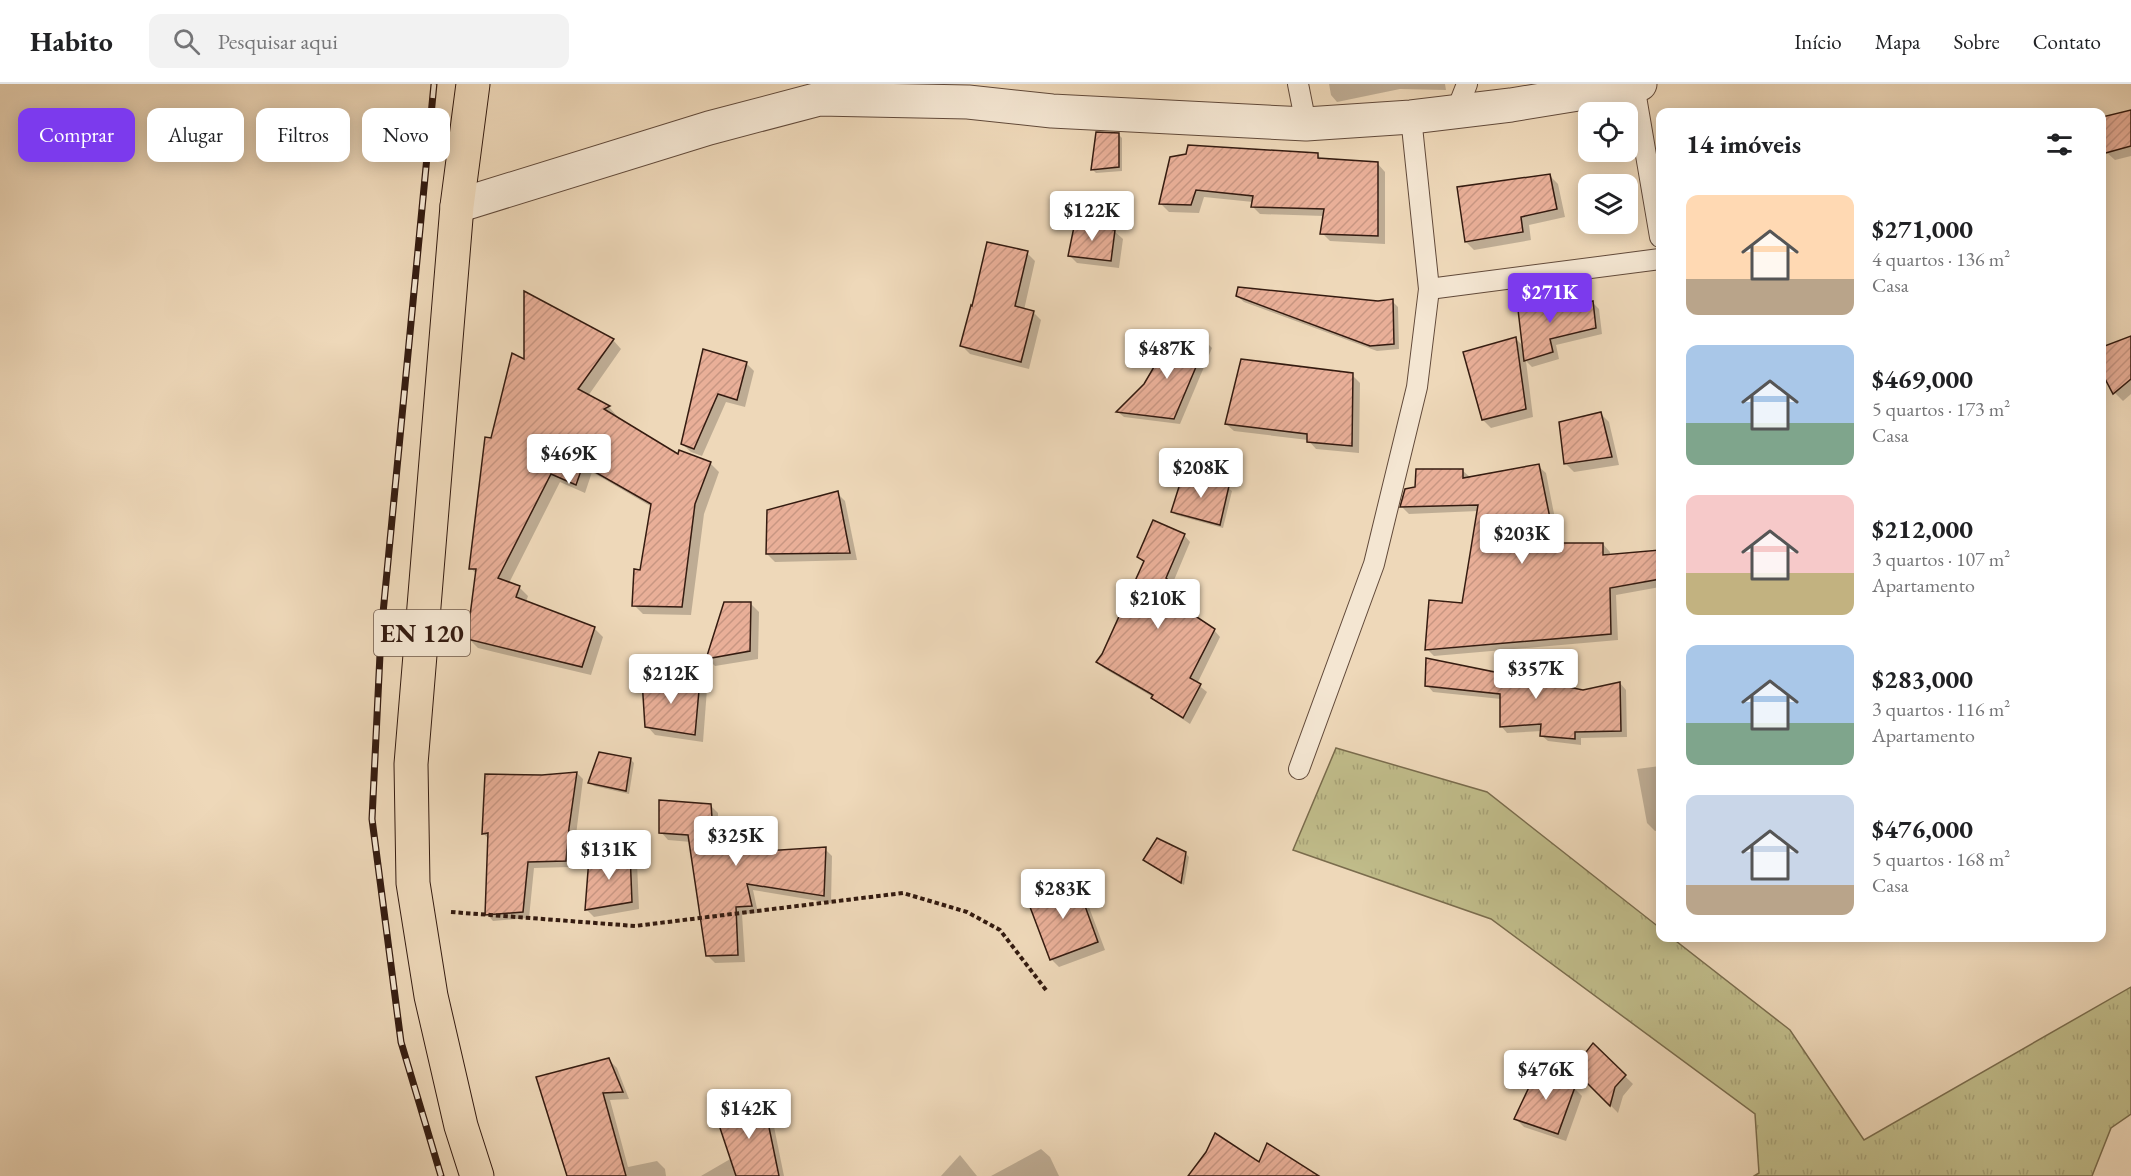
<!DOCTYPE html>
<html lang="pt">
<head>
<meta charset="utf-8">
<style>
	:root { --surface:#fff; --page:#f2f2f2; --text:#202124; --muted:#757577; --line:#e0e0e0; --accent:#7c3aed }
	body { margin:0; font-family:"EB Garamond",serif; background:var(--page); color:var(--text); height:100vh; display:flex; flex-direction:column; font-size:22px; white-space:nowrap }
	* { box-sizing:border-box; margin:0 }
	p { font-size:20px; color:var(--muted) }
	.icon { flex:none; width:33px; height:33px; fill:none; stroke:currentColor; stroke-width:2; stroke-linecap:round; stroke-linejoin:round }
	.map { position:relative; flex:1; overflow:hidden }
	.drawer { position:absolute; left:1656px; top:24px; width:450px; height:834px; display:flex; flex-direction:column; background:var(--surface); border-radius:12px; box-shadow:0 3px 15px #0003 }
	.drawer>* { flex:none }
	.guide { position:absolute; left:18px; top:24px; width:570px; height:54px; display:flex; gap:12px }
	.controls { position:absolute; left:1578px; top:18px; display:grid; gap:12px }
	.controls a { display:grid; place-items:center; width:60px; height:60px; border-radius:12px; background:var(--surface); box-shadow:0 3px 15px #0003; font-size:30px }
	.price { position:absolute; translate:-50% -51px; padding:0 14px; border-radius:6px; background:#fff; color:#222; font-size:20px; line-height:39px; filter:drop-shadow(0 2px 3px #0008) }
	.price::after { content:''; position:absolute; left:50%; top:36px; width:18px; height:14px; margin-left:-9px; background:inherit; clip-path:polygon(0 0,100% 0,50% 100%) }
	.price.active { background:var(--accent); color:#fff }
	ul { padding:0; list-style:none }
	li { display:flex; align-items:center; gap:18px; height:150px; padding:0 30px }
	li span { display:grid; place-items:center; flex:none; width:168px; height:120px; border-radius:12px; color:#555 }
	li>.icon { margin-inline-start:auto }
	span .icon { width:72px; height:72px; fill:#fffc; stroke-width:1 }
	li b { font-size:26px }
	h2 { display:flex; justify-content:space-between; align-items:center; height:72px; padding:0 30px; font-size:26px }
	.pill { padding:0 21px; border-radius:12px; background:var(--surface); box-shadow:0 3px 15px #0003; font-size:21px; line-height:54px }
	.pill.active { background:var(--accent); color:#fff }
	header { display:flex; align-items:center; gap:36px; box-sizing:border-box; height:84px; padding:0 30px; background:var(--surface); border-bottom:2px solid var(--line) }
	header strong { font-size:28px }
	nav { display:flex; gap:33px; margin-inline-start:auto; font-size:21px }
	.search { width:420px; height:54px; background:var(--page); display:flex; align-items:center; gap:15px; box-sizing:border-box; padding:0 21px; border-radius:12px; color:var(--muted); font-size:22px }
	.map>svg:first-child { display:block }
	.grass { fill:url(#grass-tufts); stroke:#7a6c4d; stroke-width:1.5 }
	.shadow { fill:#0003 }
	.building { fill:url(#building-hatch); stroke:#341b10; stroke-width:1.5 }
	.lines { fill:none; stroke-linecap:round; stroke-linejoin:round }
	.service-casing { stroke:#624a3a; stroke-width:22 }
	.minor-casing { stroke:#624a3a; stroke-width:35 }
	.primary-casing { stroke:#341b10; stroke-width:35 }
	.path { stroke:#341b10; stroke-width:4; stroke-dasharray:4.5 3; stroke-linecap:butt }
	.service { stroke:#f4e6d2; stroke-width:20 }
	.minor { stroke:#f4e6d2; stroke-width:33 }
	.primary { stroke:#eed8b9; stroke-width:33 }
	.rail-casing { stroke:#341b10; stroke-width:7 }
	.rail { stroke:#f4e6d2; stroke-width:4.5; stroke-dasharray:14; stroke-linecap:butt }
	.labels { text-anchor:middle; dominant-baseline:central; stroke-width:5; stroke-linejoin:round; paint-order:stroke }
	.shield { fill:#f4e6d2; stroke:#6e584a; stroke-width:1.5 }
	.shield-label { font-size:26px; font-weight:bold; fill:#341b10 }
</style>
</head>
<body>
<header>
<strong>Habito</strong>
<div class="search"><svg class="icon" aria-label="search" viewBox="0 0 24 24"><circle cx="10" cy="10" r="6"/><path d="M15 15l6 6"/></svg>Pesquisar aqui</div>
<nav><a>Início</a><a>Mapa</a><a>Sobre</a><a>Contato</a></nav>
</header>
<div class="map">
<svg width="2131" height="1092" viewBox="0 0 2131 1092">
	<defs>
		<pattern id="grass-tufts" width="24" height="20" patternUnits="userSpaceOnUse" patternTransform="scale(1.5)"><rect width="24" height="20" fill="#c0bc8a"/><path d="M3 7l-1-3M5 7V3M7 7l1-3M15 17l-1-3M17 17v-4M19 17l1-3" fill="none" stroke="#a6a176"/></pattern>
		<pattern id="building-hatch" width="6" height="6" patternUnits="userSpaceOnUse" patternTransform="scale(1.5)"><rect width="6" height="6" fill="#e9af98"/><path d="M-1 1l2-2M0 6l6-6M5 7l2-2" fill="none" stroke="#c89682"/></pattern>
	</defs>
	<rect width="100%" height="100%" fill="#eed8b9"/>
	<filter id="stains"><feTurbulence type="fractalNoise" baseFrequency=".00333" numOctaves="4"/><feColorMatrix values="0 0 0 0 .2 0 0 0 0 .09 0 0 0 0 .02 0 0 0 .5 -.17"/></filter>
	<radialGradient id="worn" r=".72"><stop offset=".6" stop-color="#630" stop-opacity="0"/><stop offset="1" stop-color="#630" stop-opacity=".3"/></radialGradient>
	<polygon class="grass" points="1336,664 1487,708 1660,844 1660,854 1672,854 1790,946 1864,1056 2131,903 2131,1030 2111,1044 2092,1092 1754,1092 1759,1089 1755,1030 1491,835 1293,766"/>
	<g class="shadow">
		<polygon points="1329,0 1445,0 1446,6 1400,5 1337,18 1331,11"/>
		<polygon points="2131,27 2131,72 2115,76 2106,68 2102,49 2102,35"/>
		<polygon points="1119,51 1122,54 1122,87 1096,89 1093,86"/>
		<polygon points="1317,70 1323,76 1377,79 1385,88 1385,160 1330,157 1322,149 1324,132 1260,130 1252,122 1253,118 1204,113 1199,129 1169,128 1161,120 1171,74"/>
		<polygon points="1550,92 1558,100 1565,133 1529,141 1531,156 1474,166 1466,158"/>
		<polygon points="1114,147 1123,155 1119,184 1077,179 1069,171"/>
		<polygon points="1027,169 1035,177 1024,226 1033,228 1041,236 1029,285 970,270 962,262"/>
		<polygon points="1540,208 1547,215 1550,230 1593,219 1599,225 1602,250 1556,261 1559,275 1532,283 1526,277 1533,333 1491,344 1483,336 1465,269 1516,255 1524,263"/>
		<polygon points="1237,212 1378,218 1392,217 1398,223 1399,265 1377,267 1244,218"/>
		<polygon points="2129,255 2131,257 2131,310 2123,317 2115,309 2102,286 2102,264"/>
		<polygon points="613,256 621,265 588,312 609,323 617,332 615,333 679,372 710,379 719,388 704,430 691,531 643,530 634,521 652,423 592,388 585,409 560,398 509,499 519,503 528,512 526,518 594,544 603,553 591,591 478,564 469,555 477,491 471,484 492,356 526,278"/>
		<polygon points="1188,257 1206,258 1212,264 1180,340 1124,333 1118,328"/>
		<polygon points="704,267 746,279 754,287 745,323 726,318 702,372 691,368 682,360"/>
		<polygon points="1352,291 1360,299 1359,369 1316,365 1308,356 1234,347 1226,340"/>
		<polygon points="1601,330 1609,338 1619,381 1574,388 1566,380"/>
		<polygon points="1538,382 1546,389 1560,460 1603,460 1610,468 1610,472 1660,467 1660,503 1616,511 1618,556 1434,572 1427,565 1463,521 1478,427 1409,430 1402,423 1406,406 1417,404 1462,386 1471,394"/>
		<polygon points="1228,404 1232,407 1223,444 1176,431 1173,428"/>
		<polygon points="837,409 845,417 857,476 775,478 767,470"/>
		<polygon points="1184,451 1190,458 1172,501 1176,506 1172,518 1214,546 1220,553 1197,600 1207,608 1190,640 1160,620 1153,613 1105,585 1098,578 1145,478 1139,472"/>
		<polygon points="751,520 759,528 758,575 715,582 707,574"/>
		<polygon points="699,597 707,605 703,658 655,651 647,642"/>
		<polygon points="1620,599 1626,606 1627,653 1581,654 1581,661 1548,657 1541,651 1542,647 1507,649 1501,642 1501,615 1433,608 1427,601 1583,608"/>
		<polygon points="630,675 634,679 629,710 594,702 590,698"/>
		<polygon points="1660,682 1660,746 1655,747 1647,739 1637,685"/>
		<polygon points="577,689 583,695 572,783 534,784 529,834 493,837 487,830 489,755 483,749 542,692"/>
		<polygon points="710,721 718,729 718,735 766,738 774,745 772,768 825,765 832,772 831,819 753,806 758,829 742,830 745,878 715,879 707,871 691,758 668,756 661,748"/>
		<polygon points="1185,769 1189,773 1184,801 1144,776"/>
		<polygon points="629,770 637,778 639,825 594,833 586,825"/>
		<polygon points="1075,799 1083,807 1105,866 1059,883 1051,875"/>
		<polygon points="1593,961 1633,1000 1623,1012 1618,1029 1575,985"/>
		<polygon points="609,976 617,984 629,1015 610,1016 628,1083 657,1077 665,1085 666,1092 569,1092"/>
		<polygon points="1574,1004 1582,1012 1566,1057 1524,1043 1516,1035"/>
		<polygon points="762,1015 770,1023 784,1092 701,1092 732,1074"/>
		<polygon points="1041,1065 1050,1073 1059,1092 991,1092"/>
		<polygon points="960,1071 977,1092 941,1092"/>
	</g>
	<g class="building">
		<polygon points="2131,26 2131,62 2102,70 2102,33"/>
		<polygon points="1096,48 1119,49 1119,83 1091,86"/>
		<polygon points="1188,61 1318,69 1318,74 1378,78 1378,152 1320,150 1324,125 1251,123 1253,112 1196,106 1191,121 1159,120 1170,73 1186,70"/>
		<polygon points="1550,90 1557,125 1521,133 1523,148 1465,158 1457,103"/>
		<polygon points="1075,138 1115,146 1111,177 1068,172"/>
		<polygon points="987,158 1028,167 1015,222 1034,227 1021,278 960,262 971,221 972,222"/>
		<polygon points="1238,203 1378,217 1393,215 1394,260 1370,262 1236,212"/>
		<polygon points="524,207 614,255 578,305 610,322 604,325 678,370 679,366 711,378 695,420 682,523 632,522 634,485 640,486 651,420 583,381 576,401 551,390 498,494 520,502 516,513 595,543 582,583 467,555 476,485 469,485 485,353 491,354 512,269 524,275"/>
		<polygon points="1540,207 1545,229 1593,217 1596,244 1550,255 1553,268 1524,277 1517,217"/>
		<polygon points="1175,247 1188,255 1207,257 1174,335 1116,328 1144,300"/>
		<polygon points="2131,252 2131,295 2113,310 2102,289 2102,263"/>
		<polygon points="1516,253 1526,325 1482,336 1463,268"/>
		<polygon points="703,265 747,278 737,316 718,310 694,365 681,360"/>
		<polygon points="1241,275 1353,289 1352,362 1307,358 1307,350 1225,340"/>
		<polygon points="1601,328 1612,373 1564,380 1559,338"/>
		<polygon points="1539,380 1555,459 1603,459 1603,471 1660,466 1660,495 1610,504 1611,550 1425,566 1429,516 1462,519 1478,421 1400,423 1405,405 1415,403 1416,385 1463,385 1463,394"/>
		<polygon points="1184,387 1229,402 1220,441 1171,428"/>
		<polygon points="838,407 850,469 766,470 767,426"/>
		<polygon points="1153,436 1185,450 1166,494 1170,498 1165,512 1215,545 1190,594 1201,600 1183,634 1151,614 1153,611 1096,578 1102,570 1144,477 1137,473"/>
		<polygon points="724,518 751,518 750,567 706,575"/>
		<polygon points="1426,574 1583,606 1620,598 1621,647 1575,648 1575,655 1540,652 1541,640 1500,643 1500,610 1425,602"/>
		<polygon points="700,595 695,651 645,643 642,596"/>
		<polygon points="599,668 631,674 626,707 588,699"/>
		<polygon points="577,688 569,744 566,777 528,778 523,828 485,831 488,749 482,750 485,690 542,691"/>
		<polygon points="659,716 711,720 712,734 767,736 765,767 826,763 824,812 747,800 752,822 736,823 738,871 706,872 688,751 659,749"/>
		<polygon points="1157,754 1186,768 1181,799 1143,776"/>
		<polygon points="630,768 632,818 585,826 589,774"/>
		<polygon points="1076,797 1098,858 1050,876 1027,815"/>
		<polygon points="1593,959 1626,991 1615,1003 1610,1022 1573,985"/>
		<polygon points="609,974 623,1008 603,1009 626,1092 567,1092 536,993"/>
		<polygon points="1540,980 1575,1003 1558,1050 1514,1035"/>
		<polygon points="763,1014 779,1092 736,1092 715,1029"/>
		<polygon points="1215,1049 1259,1078 1267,1059 1319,1092 1188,1092 1206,1068"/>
	</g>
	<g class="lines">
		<defs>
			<g id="service">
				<polyline points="1298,0 1306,40"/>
				<polyline points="1634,1 1660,153"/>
				<polyline points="1456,28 1467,0"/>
				<polyline points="1429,205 1660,175"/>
				<polyline points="1299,685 1374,480 1417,303 1429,205 1411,33"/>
			</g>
			<polyline id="minor" points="457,122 709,44 819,15 968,18 1052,27 1306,40 1411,33 1511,21 1640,0"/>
			<polyline id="primary" points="473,0 457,122 411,680 413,799 431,912 461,1042 477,1092"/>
		</defs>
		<use href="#service" class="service-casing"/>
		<use href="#minor" class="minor-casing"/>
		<use href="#primary" class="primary-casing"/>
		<polyline class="path" points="451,828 635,842 903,809 967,828 1000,846 1046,906"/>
		<use href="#service" class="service"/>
		<use href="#minor" class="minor"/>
		<use href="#primary" class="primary"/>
		<defs>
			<polyline id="rail" points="434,0 381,550 372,735 401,958 441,1092"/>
		</defs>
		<use href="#rail" class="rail-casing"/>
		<use href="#rail" class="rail"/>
	</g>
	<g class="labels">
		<rect class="shield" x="374" y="526" width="96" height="46" rx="4.5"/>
		<g class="shield-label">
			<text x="422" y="549">EN 120</text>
		</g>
	</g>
	<rect width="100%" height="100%" filter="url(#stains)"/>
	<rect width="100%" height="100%" fill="url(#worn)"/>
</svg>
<div class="controls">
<a><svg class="icon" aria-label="locate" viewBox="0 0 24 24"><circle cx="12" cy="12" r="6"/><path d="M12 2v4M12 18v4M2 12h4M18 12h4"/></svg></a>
<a><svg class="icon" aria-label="layers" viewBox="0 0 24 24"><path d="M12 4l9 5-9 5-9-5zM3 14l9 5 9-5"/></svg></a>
</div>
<b class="price" style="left:1092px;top:158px">$122K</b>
<b class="price active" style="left:1550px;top:240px">$271K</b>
<b class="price" style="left:1167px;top:296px">$487K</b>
<b class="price" style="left:569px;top:401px">$469K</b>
<b class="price" style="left:1201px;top:415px">$208K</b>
<b class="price" style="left:1522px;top:481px">$203K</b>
<b class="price" style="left:1158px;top:546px">$210K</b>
<b class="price" style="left:1536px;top:616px">$357K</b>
<b class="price" style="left:671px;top:621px">$212K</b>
<b class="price" style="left:736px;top:783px">$325K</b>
<b class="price" style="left:609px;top:797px">$131K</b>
<b class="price" style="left:1063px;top:836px">$283K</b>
<b class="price" style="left:1546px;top:1017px">$476K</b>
<b class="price" style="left:749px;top:1056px">$142K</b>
<div class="guide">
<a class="pill active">Comprar</a>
<a class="pill">Alugar</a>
<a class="pill">Filtros</a>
<a class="pill">Novo</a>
</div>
<section class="drawer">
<h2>14 imóveis<svg class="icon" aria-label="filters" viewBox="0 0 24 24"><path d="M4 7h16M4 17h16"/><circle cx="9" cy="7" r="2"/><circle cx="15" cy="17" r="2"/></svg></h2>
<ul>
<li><span style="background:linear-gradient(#ffd9b3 70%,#b9a48a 0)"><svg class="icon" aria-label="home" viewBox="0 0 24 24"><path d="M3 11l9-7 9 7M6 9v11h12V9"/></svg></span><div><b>$271,000</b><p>4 quartos · 136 m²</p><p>Casa</p></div></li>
<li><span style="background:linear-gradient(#a9c7e8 65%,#7fa58c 0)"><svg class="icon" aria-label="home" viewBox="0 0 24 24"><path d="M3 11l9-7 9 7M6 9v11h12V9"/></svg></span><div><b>$469,000</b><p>5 quartos · 173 m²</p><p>Casa</p></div></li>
<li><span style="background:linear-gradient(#f6c9c9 65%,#c2b280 0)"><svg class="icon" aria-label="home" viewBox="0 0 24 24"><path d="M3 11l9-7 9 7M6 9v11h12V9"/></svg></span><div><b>$212,000</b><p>3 quartos · 107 m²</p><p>Apartamento</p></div></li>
<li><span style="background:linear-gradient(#a9c7e8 65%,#7fa58c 0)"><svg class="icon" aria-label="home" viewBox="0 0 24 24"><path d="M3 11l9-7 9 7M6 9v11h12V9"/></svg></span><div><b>$283,000</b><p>3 quartos · 116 m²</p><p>Apartamento</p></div></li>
<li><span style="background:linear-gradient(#c9d6e8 75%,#b9a48a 0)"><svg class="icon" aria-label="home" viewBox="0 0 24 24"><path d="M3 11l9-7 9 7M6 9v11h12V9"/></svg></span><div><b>$476,000</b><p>5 quartos · 168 m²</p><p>Casa</p></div></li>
</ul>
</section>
</div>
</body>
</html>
